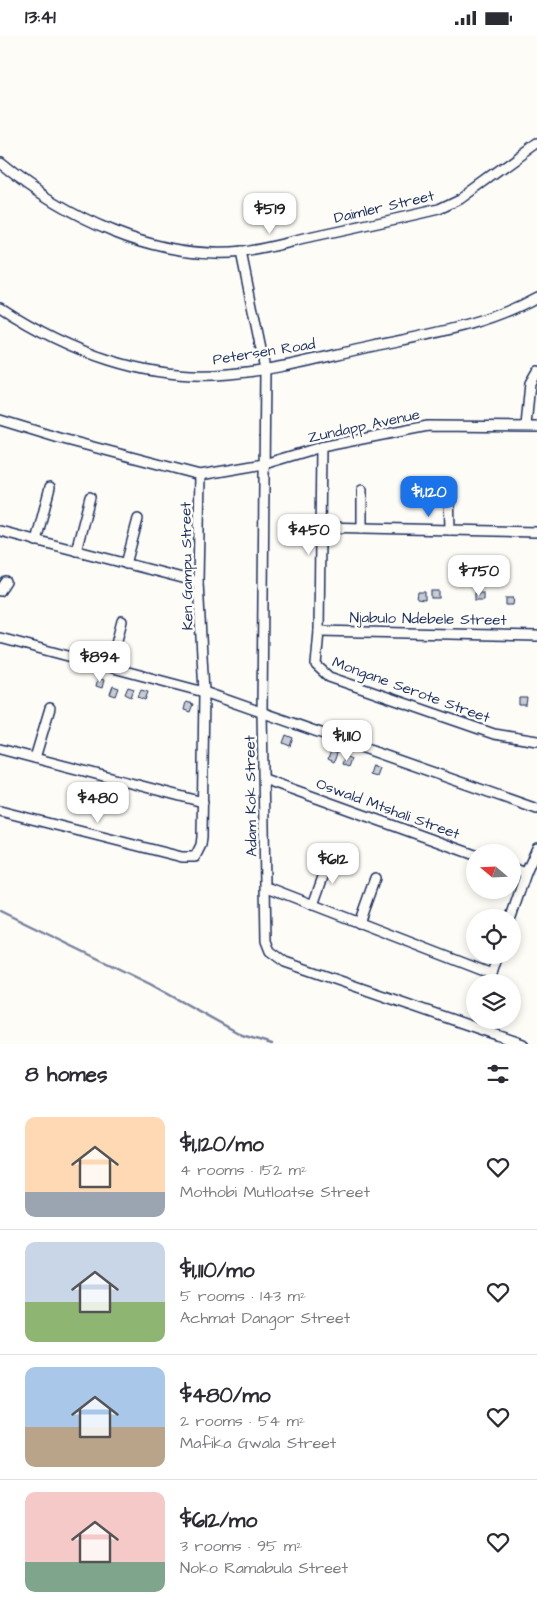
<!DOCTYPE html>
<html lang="en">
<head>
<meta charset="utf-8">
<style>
	:root { --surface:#fff; --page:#f7f7f7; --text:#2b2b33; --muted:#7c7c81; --line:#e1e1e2; --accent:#1a73e8 }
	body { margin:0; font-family:"Architects Daughter",sans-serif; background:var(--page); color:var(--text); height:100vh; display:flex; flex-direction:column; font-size:19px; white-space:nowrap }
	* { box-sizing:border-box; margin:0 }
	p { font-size:16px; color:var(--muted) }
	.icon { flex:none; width:28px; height:28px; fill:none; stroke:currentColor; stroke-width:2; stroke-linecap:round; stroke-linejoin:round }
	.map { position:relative; height:1009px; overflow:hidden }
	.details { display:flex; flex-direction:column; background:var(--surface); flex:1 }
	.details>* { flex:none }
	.needle { width:32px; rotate:289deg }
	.controls { position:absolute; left:466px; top:809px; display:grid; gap:10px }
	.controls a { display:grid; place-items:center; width:55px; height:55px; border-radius:50%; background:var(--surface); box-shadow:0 2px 8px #0003; font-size:25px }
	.price { position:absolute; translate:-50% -42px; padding:0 11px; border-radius:10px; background:#fff; color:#222; font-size:16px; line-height:32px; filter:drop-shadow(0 1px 2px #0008) }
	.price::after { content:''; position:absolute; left:50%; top:30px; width:15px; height:11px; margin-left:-8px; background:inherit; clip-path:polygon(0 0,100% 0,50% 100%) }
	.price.current { background:var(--accent); color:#fff }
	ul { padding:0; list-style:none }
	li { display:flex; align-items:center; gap:15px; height:125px; padding:0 25px }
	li+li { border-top:1px solid var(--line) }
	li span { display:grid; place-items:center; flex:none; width:140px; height:100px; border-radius:10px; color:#555 }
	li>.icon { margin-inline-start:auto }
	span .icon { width:60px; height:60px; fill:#fffc; stroke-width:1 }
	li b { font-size:21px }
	h2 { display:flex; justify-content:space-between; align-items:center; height:60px; padding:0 25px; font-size:21px }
	.status { display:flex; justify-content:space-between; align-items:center; height:35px; padding:0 25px; background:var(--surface); direction:ltr }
	.status svg { height:14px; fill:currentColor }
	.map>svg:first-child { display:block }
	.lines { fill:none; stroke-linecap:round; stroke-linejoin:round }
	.stream { stroke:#76819c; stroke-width:2.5 }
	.building { fill:#c9ccd3; stroke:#1b2f5e }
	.minor-casing { stroke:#1b2f5e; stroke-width:12 }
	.minor { stroke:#fdfcf7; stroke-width:9 }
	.labels { text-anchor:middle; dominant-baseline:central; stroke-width:5; stroke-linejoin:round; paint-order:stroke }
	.street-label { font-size:15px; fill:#1b2f5e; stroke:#fdfcf7 }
</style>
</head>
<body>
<div class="status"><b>13:41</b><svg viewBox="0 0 49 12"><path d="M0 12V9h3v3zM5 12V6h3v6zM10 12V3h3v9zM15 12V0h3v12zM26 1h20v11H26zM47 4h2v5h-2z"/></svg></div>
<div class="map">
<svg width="537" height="1009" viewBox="0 0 537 1009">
	<rect width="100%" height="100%" fill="#fdfcf7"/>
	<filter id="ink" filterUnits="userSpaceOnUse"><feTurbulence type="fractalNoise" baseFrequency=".02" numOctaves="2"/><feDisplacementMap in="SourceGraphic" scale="10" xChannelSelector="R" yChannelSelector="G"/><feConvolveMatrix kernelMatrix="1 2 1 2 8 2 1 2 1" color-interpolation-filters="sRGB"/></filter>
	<g filter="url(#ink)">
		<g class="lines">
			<polyline class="stream" points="0,876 150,949 242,1000 272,1009"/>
		</g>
		<g class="building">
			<rect x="431" y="556" width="8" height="7"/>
			<polygon points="418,557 425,557 425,565 417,564"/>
			<rect x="475" y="558" width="8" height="7"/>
			<polygon points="506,563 514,563 513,570 506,570"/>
			<polygon points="98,643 104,645 102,653 96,651"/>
			<polygon points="113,651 119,653 116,661 110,659"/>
			<polygon points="128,652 134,654 131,662 125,659"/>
			<polygon points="141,655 148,657 145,665 138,662"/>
			<polygon points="519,663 527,663 526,670 519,670"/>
			<polygon points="186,667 193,669 190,677 184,675"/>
			<polygon points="286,700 293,703 290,711 283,708"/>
			<polygon points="331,716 337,718 334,727 328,724"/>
			<polygon points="345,721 351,724 348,732 342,729"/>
			<polygon points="372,730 379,733 376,741 369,739"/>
		</g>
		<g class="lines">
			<defs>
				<g id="minor">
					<path d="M 0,128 C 65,182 156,226 243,217 C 266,214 290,207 313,202 C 355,193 397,184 439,174 L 460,164 L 537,108"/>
					<polyline points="241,217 265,334 262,677 266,906 270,916 285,927 523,1009"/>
					<path d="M 0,272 C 67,316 148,347 229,339 C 278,335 326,321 374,311 C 430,299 487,290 537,262"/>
					<polyline points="0,385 59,403 200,440 264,429 321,412 428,391 537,392"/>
					<polyline points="526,391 530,348 537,336"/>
					<polyline points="321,412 319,596 316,630 329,642 494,699 537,706"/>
					<polyline points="449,452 450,495"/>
					<polyline points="362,455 362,493"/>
					<polyline points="321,492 537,497"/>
					<polyline points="0,496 198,547"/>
					<polyline points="36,506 50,452"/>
					<polyline points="76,516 90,462"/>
					<polyline points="126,529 138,484"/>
					<polyline points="0,556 6,547"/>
					<polyline points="319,596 537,601"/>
					<polyline points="0,603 204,657 537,774"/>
					<polyline points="110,632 122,586"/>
					<polyline points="0,714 203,767"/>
					<polyline points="35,723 50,673"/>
					<polyline points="264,744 475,820"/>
					<polyline points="0,776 182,822 195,822 201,810 202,802 204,657 198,547 200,440"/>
					<polyline points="512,833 526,838 537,813"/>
					<polyline points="267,852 492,939"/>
					<polyline points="313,870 330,822"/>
					<polyline points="511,882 526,838"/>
					<polyline points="359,888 375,843"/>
					<polyline points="489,948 498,920"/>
				</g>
			</defs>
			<use href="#minor" class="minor-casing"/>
			<use href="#minor" class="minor"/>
		</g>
	</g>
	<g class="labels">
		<g class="street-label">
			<text transform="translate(384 172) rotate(-13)">Daimler Street</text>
			<text transform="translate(264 317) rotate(-9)">Petersen Road</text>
			<text transform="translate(364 391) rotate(-12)">Zundapp Avenue</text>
			<text transform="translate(187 531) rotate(-91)">Ken Gampu Street</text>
			<text transform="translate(428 584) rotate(1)">Njabulo Ndebele Street</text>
			<text transform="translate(411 655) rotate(20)">Mongane Serote Street</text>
			<text transform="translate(251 761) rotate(-91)">Adam Kok Street</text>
			<text transform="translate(388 774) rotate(20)">Oswald Mtshali Street</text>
		</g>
	</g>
</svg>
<div class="controls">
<a><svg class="needle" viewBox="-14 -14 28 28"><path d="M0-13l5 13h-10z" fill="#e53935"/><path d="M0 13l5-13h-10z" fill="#7c7c81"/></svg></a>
<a><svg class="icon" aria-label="locate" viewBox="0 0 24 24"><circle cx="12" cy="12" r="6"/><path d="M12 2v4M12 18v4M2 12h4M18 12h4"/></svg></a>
<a><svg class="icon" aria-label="layers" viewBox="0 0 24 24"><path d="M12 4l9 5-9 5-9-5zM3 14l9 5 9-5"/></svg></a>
</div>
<b class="price" style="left:270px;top:200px">$519</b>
<b class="price current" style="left:429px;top:483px">$1,120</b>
<b class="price" style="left:309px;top:521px">$450</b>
<b class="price" style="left:479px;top:562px">$750</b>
<b class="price" style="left:100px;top:648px">$894</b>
<b class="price" style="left:347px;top:727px">$1,110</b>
<b class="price" style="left:98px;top:789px">$480</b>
<b class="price" style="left:333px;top:850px">$612</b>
</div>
<section class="details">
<h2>8 homes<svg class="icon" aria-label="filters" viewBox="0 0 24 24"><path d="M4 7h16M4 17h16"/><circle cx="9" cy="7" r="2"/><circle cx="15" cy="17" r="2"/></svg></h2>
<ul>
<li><span style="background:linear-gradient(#ffd9b3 75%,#9aa5b1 0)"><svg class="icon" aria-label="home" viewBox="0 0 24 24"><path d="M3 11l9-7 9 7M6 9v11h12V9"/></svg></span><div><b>$1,120/mo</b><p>4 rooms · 152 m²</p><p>Mothobi Mutloatse Street</p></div><svg class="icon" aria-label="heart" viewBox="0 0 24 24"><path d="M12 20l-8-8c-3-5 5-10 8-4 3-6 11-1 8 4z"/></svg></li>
<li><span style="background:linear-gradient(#c9d6e8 60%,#8fb573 0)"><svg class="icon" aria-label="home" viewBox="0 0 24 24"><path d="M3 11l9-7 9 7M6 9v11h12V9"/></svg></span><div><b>$1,110/mo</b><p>5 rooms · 143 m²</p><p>Achmat Dangor Street</p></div><svg class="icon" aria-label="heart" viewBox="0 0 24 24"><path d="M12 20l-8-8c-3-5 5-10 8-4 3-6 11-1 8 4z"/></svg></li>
<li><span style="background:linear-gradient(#a9c7e8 60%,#b9a48a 0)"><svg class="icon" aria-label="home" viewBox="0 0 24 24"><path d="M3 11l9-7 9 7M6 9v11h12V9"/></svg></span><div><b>$480/mo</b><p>2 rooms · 54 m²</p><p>Mafika Gwala Street</p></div><svg class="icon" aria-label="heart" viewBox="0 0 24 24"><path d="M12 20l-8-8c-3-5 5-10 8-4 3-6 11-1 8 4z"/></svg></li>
<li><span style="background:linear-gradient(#f6c9c9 70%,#7fa58c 0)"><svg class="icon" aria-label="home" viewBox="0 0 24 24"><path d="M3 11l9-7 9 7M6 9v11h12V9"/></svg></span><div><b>$612/mo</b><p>3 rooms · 95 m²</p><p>Noko Ramabula Street</p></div><svg class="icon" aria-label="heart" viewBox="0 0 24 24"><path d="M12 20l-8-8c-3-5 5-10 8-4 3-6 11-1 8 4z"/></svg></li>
</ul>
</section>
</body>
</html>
